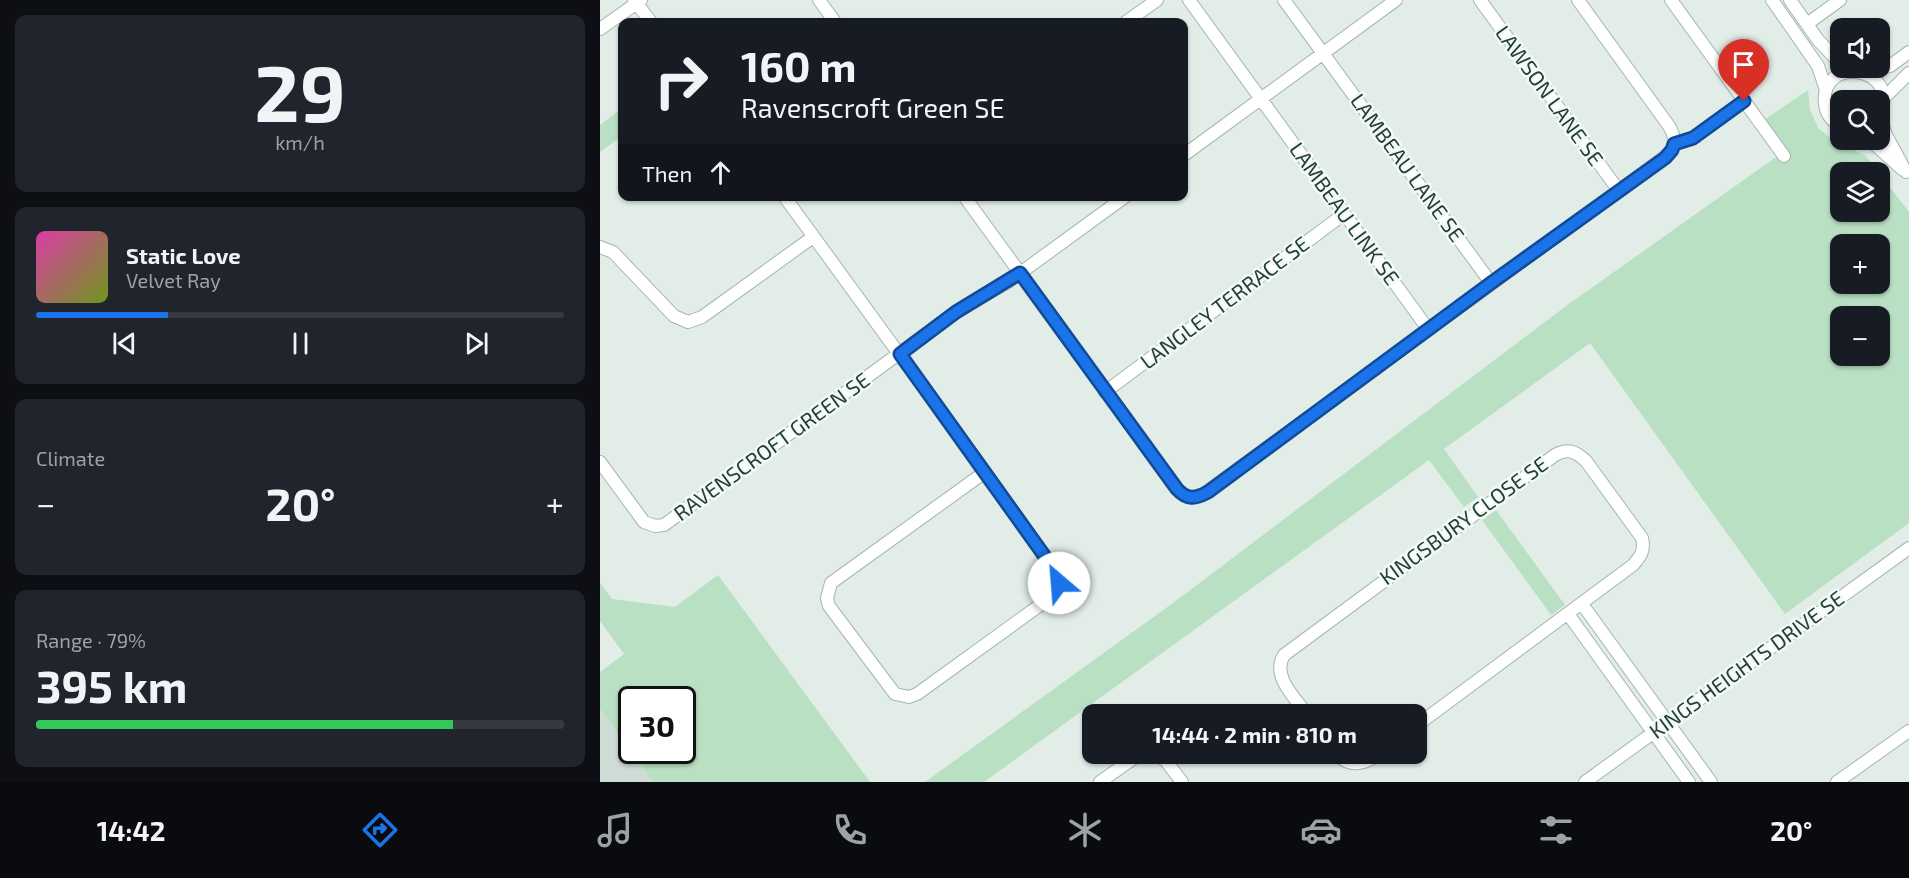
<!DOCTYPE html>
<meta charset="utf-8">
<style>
:root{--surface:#171b24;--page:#20242c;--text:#f1f3f6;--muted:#9ea1a6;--line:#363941;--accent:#1a73e8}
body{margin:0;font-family:"Exo 2",sans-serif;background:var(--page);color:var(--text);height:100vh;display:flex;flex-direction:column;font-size:22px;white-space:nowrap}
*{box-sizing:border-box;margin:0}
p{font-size:20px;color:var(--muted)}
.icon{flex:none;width:33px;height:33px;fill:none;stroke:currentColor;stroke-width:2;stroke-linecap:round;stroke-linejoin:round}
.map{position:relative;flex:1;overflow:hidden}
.details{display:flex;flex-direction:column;gap:15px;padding:15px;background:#0d0f14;width:600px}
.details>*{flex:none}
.top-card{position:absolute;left:18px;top:18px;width:570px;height:183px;border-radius:12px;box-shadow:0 2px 4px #0004;background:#171b24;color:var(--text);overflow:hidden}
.controls{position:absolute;left:1230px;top:18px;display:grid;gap:12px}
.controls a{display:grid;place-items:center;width:60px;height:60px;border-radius:12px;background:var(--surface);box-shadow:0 2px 4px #0004;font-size:30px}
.speed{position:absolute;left:18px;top:686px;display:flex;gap:12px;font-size:30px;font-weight:700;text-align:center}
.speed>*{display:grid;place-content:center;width:78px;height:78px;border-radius:50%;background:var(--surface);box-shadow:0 2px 4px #0004;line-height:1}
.speed .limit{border:3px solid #111;border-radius:9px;background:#fff;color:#111}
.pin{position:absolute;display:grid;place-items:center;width:51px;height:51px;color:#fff;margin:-62px -26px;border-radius:50% 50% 50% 0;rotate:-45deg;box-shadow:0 0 6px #0007}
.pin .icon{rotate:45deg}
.me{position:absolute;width:66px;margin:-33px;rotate:333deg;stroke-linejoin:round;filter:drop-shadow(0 0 4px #0008)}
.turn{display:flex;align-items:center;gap:21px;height:126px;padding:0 24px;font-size:27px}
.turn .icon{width:78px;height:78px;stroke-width:2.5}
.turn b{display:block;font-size:42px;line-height:51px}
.then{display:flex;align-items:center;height:57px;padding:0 24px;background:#0003;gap:12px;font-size:22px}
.big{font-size:45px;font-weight:700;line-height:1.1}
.details .tile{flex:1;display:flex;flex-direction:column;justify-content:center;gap:9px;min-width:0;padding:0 21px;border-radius:12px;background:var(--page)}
.details .dial{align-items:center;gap:0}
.dial b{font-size:78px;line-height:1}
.song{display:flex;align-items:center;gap:18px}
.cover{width:72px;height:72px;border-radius:9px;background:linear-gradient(135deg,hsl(320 70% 55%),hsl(80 70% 35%))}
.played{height:6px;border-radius:3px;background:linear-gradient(90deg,var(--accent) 25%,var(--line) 25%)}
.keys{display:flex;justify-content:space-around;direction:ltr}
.heat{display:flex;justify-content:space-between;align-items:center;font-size:33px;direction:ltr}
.charge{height:9px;border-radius:4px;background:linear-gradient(90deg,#34c759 79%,var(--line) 0)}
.trip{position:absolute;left:482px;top:704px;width:345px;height:60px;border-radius:12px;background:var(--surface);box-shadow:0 2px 4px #0004;font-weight:700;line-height:60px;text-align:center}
.menu{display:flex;height:96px;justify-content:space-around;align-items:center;background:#090b0e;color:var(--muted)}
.menu .icon{width:42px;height:42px}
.menu .selected{color:var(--accent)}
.menu b{font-size:27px;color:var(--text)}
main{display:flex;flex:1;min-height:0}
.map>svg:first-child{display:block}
.built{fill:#d0ddd7}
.green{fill:#b9e0c2;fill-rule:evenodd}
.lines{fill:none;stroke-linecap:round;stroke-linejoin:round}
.minor-casing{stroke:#a4b5af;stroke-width:14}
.minor{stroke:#fff;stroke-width:12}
.route-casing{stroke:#114b97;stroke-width:15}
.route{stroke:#1a73e8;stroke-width:10}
.labels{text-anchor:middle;stroke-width:5;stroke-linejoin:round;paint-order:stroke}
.street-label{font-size:21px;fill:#213f36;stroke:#f3f9f6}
</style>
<main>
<section class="details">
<div class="tile dial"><b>29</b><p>km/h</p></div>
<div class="tile">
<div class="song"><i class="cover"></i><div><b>Static Love</b><p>Velvet Ray</p></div></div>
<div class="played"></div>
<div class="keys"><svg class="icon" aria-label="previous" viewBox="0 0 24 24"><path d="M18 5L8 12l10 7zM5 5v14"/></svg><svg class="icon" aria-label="pause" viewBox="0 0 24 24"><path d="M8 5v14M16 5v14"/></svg><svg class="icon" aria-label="next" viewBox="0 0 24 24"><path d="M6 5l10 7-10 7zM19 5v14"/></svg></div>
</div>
<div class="tile"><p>Climate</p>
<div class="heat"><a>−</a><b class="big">20°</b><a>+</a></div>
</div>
<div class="tile"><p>Range · 79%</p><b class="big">395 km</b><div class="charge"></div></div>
</section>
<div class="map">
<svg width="1309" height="782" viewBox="0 0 1309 782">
<rect width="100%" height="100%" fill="#e2ede8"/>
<!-- built -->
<path class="built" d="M 0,709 L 53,782 L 0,782 Z"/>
<!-- green -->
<path class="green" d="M 1208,90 L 1210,110 L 1219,129 L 1231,138 L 1266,156 L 1309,212 L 1309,523 L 1185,614 L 990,343 L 844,449 L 878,497 L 864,507 L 829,460 L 384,782 L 325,782 L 573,603 L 966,306 L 1186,150 L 1164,120 ZM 1240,172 L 1280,172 L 1280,212 L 1240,212 ZM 1240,244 L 1280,244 L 1280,284 L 1240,284 ZM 1240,316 L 1280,316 L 1280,356 L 1240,356 Z
M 22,108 L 22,136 L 0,152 L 0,125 Z
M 896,510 L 965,605 L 951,615 L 882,520 Z
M 118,575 L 270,782 L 53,782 L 0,709 L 0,672 L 24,654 L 0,621 L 0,583 L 12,599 L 75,607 ZM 32,699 L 82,699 L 82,750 L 32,750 Z"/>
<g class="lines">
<!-- minor casing -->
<g class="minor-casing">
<path id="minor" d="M 34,0 L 51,22
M 219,0 L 235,22
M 589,0 L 828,329
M 684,0 L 891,283
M 880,0 L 1019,191
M 1071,0 L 1184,156
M 1172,0 L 1218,66 L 1226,90
M 1190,0 L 1218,40 L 1240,63
M 526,22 L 557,0
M 1207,24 L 1240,0
M 0,29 L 41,0
M 1261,72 L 1290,66 L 1309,52
M 1283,99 L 1309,73
M 1280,113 L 1285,133 L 1306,172
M 1240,126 C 1232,121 1226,114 1225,104 C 1219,55 1301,65 1280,114
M 1270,140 L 1302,169
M 1074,144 L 1093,138 L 1144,101
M 584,155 L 796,0
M 184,196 L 385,472 L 231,583 L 227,598 L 229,606 L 295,694 L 309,697 L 317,694 L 454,595 C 459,587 460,581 456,572 L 385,472
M 364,196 L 577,489 C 585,497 590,499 601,496 L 1069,154 C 1076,144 1075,136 1069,126 L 978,0
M 0,247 L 13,252 L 74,316 L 88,322 L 102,317 L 213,237
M 505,392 L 744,214
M 0,462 L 44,522 L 55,526 L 64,525 L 356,312 L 408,282 L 526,196
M 982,604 L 1111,782
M 968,614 L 1089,782
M 707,714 C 695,698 671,676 684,655 L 955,455 C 968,448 975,451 986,461 L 1042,538 C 1045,550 1041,556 1033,565 L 816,726
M 554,753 L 566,761 L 582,782
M 736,753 C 749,769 766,764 780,753
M 500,782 L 541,753
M 985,782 L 1309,548
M 1237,782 L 1309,731"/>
</g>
<!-- minor -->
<use href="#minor" class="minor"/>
</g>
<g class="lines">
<!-- route casing -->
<g class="route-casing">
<path id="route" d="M 459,583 L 456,572 L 300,354 L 356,312 L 420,273 L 577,489 C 587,500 595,499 608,492 L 891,283 L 1065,158 L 1072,150 L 1074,144 L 1093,138 L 1144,101"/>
</g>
<!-- route -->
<use href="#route" class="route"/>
</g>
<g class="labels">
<!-- street labels -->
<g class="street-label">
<text transform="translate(949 96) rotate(54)" y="7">LAWSON LANE SE</text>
<text transform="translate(807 168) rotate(54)" y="7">LAMBEAU LANE SE</text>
<text transform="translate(744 214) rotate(54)" y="7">LAMBEAU LINK SE</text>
<text transform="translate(625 303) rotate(-37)" y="7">LANGLEY TERRACE SE</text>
<text transform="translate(172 447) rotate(-36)" y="7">RAVENSCROFT GREEN SE</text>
<text transform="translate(864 521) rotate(-36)" y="7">KINGSBURY CLOSE SE</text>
<text transform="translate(1147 665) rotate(-36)" y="7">KINGS HEIGHTS DRIVE SE</text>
</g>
</g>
</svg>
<div class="controls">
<a><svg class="icon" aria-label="sound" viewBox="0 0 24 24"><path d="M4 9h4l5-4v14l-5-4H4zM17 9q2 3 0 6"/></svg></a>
<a><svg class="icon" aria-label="search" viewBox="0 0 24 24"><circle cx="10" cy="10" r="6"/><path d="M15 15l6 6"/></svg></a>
<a><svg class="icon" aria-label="layers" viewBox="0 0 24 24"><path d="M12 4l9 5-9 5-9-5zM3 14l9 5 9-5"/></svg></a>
<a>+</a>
<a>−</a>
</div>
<div class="speed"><div class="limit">30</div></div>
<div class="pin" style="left:1144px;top:101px;background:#d93025"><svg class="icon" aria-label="arrive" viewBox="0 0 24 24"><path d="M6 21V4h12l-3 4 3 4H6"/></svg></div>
<svg class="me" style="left:459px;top:583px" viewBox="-20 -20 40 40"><circle r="19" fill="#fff"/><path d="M0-13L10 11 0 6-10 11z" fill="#1a73e8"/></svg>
<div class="trip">14:44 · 2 min · 810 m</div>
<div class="top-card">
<div class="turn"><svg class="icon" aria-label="right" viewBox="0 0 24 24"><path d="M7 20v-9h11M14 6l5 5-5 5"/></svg><div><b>160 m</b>Ravenscroft Green SE</div></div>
<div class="then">Then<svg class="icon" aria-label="ahead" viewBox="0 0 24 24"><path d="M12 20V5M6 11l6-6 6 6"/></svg></div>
</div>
</div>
</main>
<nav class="menu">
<b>14:42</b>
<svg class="icon selected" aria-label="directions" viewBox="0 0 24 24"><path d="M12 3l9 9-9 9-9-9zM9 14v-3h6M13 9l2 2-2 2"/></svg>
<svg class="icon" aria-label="music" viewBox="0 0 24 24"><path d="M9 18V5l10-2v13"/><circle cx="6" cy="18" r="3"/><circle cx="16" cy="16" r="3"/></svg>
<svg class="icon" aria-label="phone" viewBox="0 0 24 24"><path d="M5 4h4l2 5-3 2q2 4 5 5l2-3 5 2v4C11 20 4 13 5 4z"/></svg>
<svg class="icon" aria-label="climate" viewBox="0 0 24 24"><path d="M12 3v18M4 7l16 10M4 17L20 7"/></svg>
<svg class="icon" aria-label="car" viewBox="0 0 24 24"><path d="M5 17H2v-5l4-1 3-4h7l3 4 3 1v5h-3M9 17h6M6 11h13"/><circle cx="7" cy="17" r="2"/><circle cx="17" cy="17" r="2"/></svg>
<svg class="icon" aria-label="filters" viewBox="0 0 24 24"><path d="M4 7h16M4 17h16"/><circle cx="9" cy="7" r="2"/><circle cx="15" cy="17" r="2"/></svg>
<b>20°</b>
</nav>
